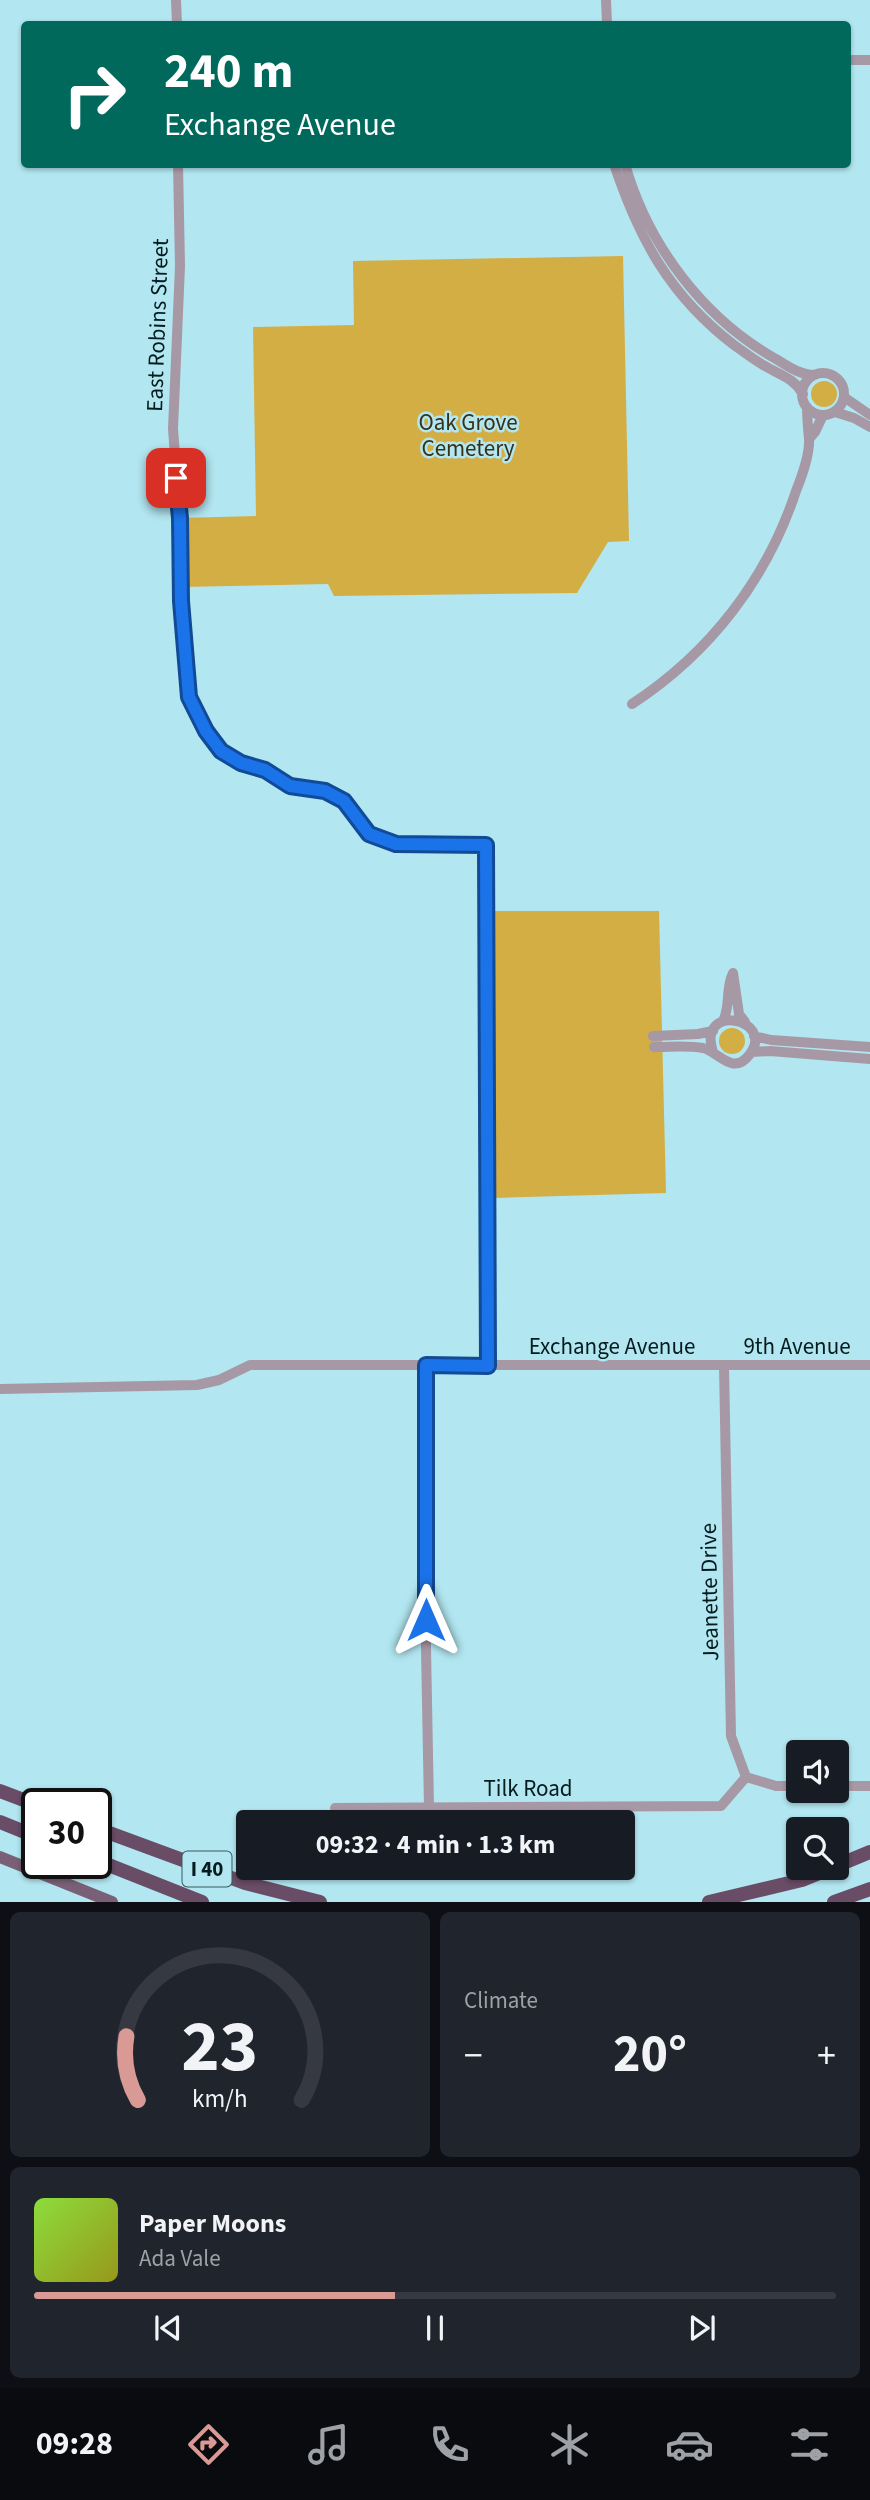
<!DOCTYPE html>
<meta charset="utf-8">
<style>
:root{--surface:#171b24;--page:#20242c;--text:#f1f3f6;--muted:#9ea1a6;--line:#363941;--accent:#d99a96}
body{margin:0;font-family:"Source Sans 3",sans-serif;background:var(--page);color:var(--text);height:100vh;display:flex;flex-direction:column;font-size:26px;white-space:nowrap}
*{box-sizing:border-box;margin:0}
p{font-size:23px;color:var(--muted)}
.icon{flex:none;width:38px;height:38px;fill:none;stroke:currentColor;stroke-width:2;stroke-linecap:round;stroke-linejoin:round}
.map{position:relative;height:1902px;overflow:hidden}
.details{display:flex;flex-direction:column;gap:10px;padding:10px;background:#0d0f14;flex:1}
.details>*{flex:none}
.hud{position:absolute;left:21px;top:21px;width:830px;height:147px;border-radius:7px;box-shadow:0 2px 5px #0004;background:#00695c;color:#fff;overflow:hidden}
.controls{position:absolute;left:786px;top:1740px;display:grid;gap:14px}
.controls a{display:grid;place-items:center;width:63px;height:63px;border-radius:7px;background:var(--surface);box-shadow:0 2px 5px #0004;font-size:35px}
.speed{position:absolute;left:21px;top:1788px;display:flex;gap:14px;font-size:35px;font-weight:700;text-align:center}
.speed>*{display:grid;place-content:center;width:91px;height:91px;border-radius:50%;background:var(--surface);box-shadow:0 2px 5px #0004;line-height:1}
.speed .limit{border:4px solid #111;border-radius:10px;background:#fff;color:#111}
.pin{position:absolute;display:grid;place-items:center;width:60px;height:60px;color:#fff;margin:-30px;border-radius:14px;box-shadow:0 4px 10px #0006}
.me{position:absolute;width:77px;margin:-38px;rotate:0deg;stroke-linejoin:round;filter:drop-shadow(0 0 5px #0008)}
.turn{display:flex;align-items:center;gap:24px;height:147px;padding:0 28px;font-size:32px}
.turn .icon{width:91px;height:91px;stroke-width:2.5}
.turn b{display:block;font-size:49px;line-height:60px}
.big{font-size:52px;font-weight:700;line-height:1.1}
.details .widget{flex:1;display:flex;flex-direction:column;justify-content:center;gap:10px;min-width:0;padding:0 24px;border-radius:10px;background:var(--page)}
.details .dial{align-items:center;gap:0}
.dial svg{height:182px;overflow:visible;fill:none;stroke:var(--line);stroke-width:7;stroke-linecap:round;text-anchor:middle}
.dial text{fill:var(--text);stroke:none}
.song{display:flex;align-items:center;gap:21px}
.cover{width:84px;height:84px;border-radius:10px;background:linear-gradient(135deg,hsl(90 70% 55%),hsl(60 70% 35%))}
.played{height:7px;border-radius:4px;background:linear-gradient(90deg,var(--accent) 45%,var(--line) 45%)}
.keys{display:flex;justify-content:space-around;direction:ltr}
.heat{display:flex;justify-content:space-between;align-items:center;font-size:38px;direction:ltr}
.details .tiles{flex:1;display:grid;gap:10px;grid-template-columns:1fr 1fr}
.widget:last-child{grid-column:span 2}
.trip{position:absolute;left:236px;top:1810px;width:399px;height:70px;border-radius:7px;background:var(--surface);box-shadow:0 2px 5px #0004;font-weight:700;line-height:70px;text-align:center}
.tab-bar{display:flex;height:112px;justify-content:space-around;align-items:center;background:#090b0e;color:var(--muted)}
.tab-bar .icon{width:49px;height:49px}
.tab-bar .active{color:var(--accent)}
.tab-bar b{font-size:32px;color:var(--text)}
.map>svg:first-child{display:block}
.green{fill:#d2ae45}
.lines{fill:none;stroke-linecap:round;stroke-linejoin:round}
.minor{stroke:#a798a5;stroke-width:10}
.major{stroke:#7a6077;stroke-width:12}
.highway{stroke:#694c66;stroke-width:14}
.route-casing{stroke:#114b97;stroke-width:18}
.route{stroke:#1a73e8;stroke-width:12}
.labels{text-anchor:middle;stroke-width:5;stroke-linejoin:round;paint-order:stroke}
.shield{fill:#b2e6f0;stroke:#3a585d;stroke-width:2}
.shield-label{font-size:21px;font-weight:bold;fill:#061b1e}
.street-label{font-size:23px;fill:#061b1e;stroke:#b2e6f0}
.park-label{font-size:23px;fill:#383019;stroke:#b2e6f0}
</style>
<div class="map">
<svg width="870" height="1902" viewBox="0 0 870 1902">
<rect width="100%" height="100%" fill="#b2e6f0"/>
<!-- green -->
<path class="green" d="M 623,256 L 629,541 L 608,542 L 577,593 L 334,596 L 328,584 L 181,587 L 180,518 L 256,516 L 253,327 L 354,325 L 353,261 Z
M811 394a13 13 0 1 1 26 0a13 13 0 1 1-26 0Z
M 492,911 L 659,911 L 666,1193 L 495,1198 Z
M719 1041a13 13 0 1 1 26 0a13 13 0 1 1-26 0Z"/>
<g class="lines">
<!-- minor -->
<path class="minor" d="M 176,0 L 177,24
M 606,0 L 607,24
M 847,60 L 870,60
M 178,164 L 180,266 L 173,429 L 180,518 L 181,601 L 189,697 L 206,731 L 221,751 L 241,763 L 265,770 L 290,785 L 325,791 L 344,801 L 369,834 L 396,844 L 486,845 L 488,1366
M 614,164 C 639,239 670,296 734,345 C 744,352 754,360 765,366 C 780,375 794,378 803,394
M 625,164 C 648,245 703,318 776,359 C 789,367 800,375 815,375
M802 394a21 21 0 1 1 42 0a21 21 0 1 1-42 0Z
M 844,397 L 870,415
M 835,412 L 854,418 L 870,427
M 809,439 L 815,432 L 823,415
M 632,704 C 710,653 767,579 796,491 C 802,476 810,455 809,439 C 808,428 807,418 807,407
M 733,973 L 739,1014 L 745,1022
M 723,1021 C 731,1006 725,988 733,973
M 653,1036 L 698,1034 L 713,1031
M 754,1036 L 771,1040 L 870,1047
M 654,1047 C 670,1047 687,1045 703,1048 C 719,1052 733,1077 750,1054 C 776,1018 696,1002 713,1052
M 751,1052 L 770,1051 L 870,1059
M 426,1365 L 426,1648 L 429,1808
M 0,1389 L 197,1385 L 219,1380 L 250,1365 L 870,1365
M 746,1777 L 776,1786 L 798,1786
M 836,1786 L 870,1786
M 335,1808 L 721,1806 L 746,1777 L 731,1736 L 724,1366"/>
<!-- major -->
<path class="major" d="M 0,1857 L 112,1902"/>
<!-- highway -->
<path class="highway" d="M 0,1791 L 37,1805
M 0,1822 L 37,1837
M 96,1828 L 245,1883 L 320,1902
M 96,1860 L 202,1902
M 836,1866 L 870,1852
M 709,1902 L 802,1880 L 834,1867
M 834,1902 L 870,1889"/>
</g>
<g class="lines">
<!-- route casing -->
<g class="route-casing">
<path id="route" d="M 176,478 L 180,518 L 181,601 L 189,697 L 206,731 L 221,751 L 241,763 L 265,770 L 290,786 L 325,791 L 344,801 L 369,834 L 396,844 L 486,845 L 488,1366 L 426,1365 L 426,1620"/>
</g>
<!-- route -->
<use href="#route" class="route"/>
</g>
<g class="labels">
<!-- shield labels -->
<rect class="shield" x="182.5" y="1851.5" width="49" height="35" rx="5"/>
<g class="shield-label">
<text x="207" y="1876">I 40</text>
</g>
<!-- street labels -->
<g class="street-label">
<text transform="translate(157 325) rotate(-88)" y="8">East Robins Street</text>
<text x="612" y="1354">Exchange Avenue</text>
<text x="797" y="1354">9th Avenue</text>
<text transform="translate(709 1592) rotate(-91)" y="8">Jeanette Drive</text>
<text x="528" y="1796">Tilk Road</text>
</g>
<!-- park labels -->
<g class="park-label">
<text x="468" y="430">Oak Grove<tspan x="468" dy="26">Cemetery</tspan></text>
</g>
</g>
</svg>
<div class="controls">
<a><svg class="icon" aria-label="sound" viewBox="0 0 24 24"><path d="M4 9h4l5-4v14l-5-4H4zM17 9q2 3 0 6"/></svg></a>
<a><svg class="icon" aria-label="search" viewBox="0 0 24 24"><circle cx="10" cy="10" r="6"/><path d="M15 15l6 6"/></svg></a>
</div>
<div class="speed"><div class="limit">30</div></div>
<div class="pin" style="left:176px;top:478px;background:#d93025"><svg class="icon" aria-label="arrive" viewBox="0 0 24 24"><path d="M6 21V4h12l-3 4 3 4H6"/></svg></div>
<svg class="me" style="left:426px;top:1620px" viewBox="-20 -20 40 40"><path d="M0-17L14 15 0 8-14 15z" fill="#1a73e8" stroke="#fff" stroke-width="4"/></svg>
<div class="trip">09:32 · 4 min · 1.3 km</div>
<div class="hud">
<div class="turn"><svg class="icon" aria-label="right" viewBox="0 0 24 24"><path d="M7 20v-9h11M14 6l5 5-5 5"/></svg><div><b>240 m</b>Exchange Avenue</div></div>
</div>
</div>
<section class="details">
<div class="tiles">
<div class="widget dial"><svg viewBox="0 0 100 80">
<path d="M14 69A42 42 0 1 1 86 69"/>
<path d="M14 69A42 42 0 0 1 9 41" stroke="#d99a96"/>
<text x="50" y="56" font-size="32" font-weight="700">23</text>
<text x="50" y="72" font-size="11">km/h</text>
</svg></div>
<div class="widget"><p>Climate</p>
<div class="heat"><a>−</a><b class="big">20°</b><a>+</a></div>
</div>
<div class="widget">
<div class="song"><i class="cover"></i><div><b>Paper Moons</b><p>Ada Vale</p></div></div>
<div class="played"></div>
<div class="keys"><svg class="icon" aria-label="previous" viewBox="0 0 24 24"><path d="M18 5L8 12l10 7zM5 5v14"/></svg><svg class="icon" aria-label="pause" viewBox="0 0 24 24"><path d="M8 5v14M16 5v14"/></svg><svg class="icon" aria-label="next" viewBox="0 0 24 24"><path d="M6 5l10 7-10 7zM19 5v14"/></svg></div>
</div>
</div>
</section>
<nav class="tab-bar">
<b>09:28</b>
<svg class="icon active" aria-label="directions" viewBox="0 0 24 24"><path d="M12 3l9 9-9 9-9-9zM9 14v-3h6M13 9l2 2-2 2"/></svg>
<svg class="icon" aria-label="music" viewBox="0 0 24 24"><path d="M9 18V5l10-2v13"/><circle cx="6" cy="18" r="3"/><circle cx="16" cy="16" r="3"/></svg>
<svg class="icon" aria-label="phone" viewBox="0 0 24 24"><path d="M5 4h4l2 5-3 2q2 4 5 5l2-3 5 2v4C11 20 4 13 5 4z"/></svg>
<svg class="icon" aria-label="climate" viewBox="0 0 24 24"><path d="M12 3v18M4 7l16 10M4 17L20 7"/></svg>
<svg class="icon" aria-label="car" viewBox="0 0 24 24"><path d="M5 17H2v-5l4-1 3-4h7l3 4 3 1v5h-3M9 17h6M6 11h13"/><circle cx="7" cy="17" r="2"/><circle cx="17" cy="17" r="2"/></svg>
<svg class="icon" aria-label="filters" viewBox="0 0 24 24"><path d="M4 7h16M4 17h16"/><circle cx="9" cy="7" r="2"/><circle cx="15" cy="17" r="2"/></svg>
</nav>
